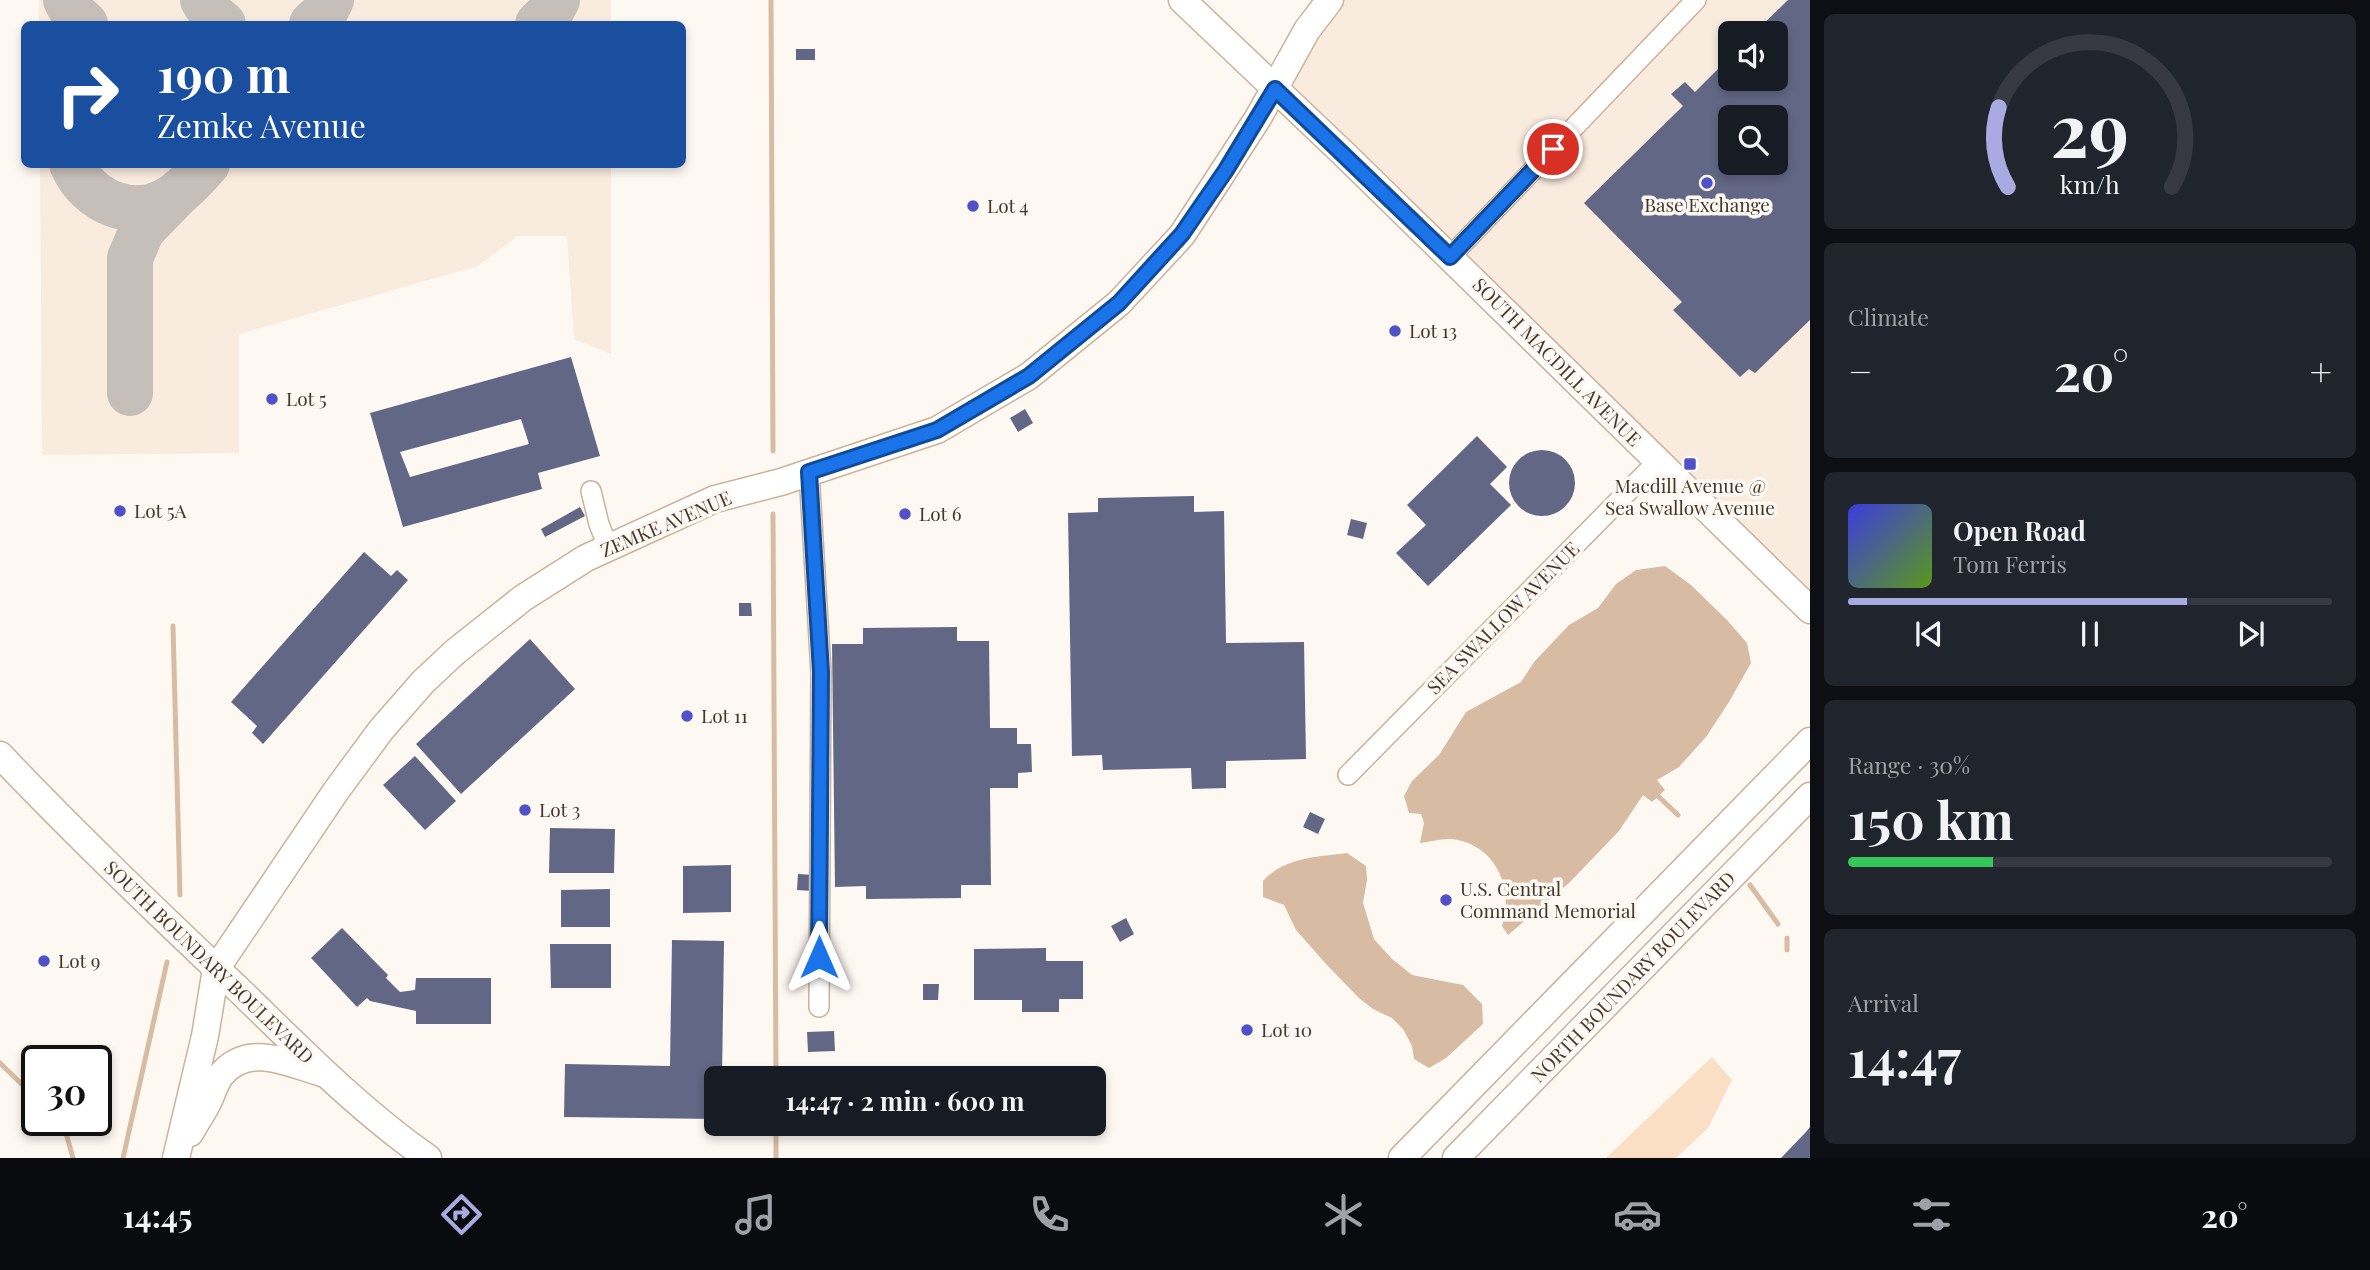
<!DOCTYPE html>
<meta charset="utf-8">
<style>
:root{--surface:#171b24;--page:#20242c;--text:#f1f3f6;--muted:#9ea1a6;--line:#363941;--accent:#a9aae1}
body{margin:0;font-family:"Playfair Display",serif;background:var(--page);color:var(--text);height:100vh;display:flex;flex-direction:column;font-size:26px;white-space:nowrap}
*{box-sizing:border-box;margin:0}
p{font-size:23px;color:var(--muted)}
.icon{flex:none;width:38px;height:38px;fill:none;stroke:currentColor;stroke-width:2;stroke-linecap:round;stroke-linejoin:round}
.map{position:relative;flex:1;overflow:hidden}
.panel{display:flex;flex-direction:column;gap:14px;padding:14px;background:#0d0f14;width:560px}
.panel>*{flex:none}
.banner{position:absolute;left:21px;top:21px;width:665px;height:147px;border-radius:10px;box-shadow:0 4px 10px #0003;background:#1a4fa0;color:#fff;overflow:hidden}
.fabs{position:absolute;left:1718px;top:21px;display:grid;gap:14px}
.fabs a{display:grid;place-items:center;width:70px;height:70px;border-radius:10px;background:var(--surface);box-shadow:0 4px 10px #0003;font-size:35px}
.speed{position:absolute;left:21px;top:1045px;display:flex;gap:14px;font-size:35px;font-weight:700;text-align:center}
.speed>*{display:grid;place-content:center;width:91px;height:91px;border-radius:50%;background:var(--surface);box-shadow:0 4px 10px #0003;line-height:1}
.speed .limit{border:4px solid #111;border-radius:10px;background:#fff;color:#111}
.pin{position:absolute;display:grid;place-items:center;width:60px;height:60px;color:#fff;margin:-30px;border:4px solid #fff;border-radius:50%;box-shadow:0 2px 7px #0007}
.me{position:absolute;width:77px;margin:-38px;rotate:0deg;stroke-linejoin:round;filter:drop-shadow(0 0 5px #0008)}
.turn{display:flex;align-items:center;gap:24px;height:147px;padding:0 21px;font-size:32px}
.turn .icon{width:91px;height:91px;stroke-width:2.5}
.turn b{display:block;font-size:49px;line-height:60px}
.big{font-size:52px;font-weight:700;line-height:1.1}
.panel .tile{flex:1;display:flex;flex-direction:column;justify-content:center;gap:10px;min-width:0;padding:0 24px;border-radius:10px;background:var(--page)}
.panel .dial{align-items:center;gap:0}
.dial svg{height:182px;overflow:visible;fill:none;stroke:var(--line);stroke-width:7;stroke-linecap:round;text-anchor:middle}
.dial text{fill:var(--text);stroke:none}
.song{display:flex;align-items:center;gap:21px}
.cover{width:84px;height:84px;border-radius:10px;background:linear-gradient(135deg,hsl(240 70% 55%),hsl(90 70% 35%))}
.played{height:7px;border-radius:4px;background:linear-gradient(90deg,var(--accent) 70%,var(--line) 70%)}
.keys{display:flex;justify-content:space-around;direction:ltr}
.heat{display:flex;justify-content:space-between;align-items:center;font-size:38px;direction:ltr}
.charge{height:10px;border-radius:5px;background:linear-gradient(90deg,#34c759 30%,var(--line) 0)}
.trip{position:absolute;left:704px;top:1066px;width:402px;height:70px;border-radius:10px;background:var(--surface);box-shadow:0 4px 10px #0003;font-weight:700;line-height:70px;text-align:center}
.dock{display:flex;height:112px;justify-content:space-around;align-items:center;background:#090b0e;color:var(--muted)}
.dock .icon{width:49px;height:49px}
.dock .selected{color:var(--accent)}
.dock b{font-size:32px;color:var(--text)}
main{display:flex;flex:1;min-height:0}
.map>svg:first-child{display:block}
.built{fill:#faebdf;fill-rule:evenodd}
.green{fill:#fbdfc5}
.water{fill:#d7bba2}
.lines{fill:none;stroke-linecap:round;stroke-linejoin:round}
.stream{stroke:#d7bba2;stroke-width:5}
.taxiway{stroke:#c6beb8;stroke-width:46}
.building{fill:#626785;fill-rule:evenodd}
.street-casing{stroke:#cdb198;stroke-width:22}
.secondary-casing{stroke:#cdb198;stroke-width:29}
.street{stroke:#fff;stroke-width:19}
.secondary{stroke:#fff;stroke-width:26}
.route-casing{stroke:#114b97;stroke-width:18}
.route{stroke:#1a73e8;stroke-width:12}
.poi-dot{fill:#5051c8;stroke:#fef8f3;stroke-width:2.5}
.labels{text-anchor:middle;stroke-width:7;stroke-linejoin:round;paint-order:stroke}
.poi-label{font-size:19px;fill:#43382d;stroke:#fef8f3;text-anchor:start}
.street-label{font-size:19px;fill:#43382d;stroke:#fef8f3}
</style>
<main>
<div class="map">
<svg width="1810" height="1158" viewBox="0 0 1810 1158">
<rect width="100%" height="100%" fill="#fef8f3"/>
<!-- built -->
<path class="built" d="M 39,0 L 611,0 L 611,24 L 39,24 Z
M 1330,0 L 1810,0 L 1810,610 L 1275,89 ZM 1731,33 L 1776,33 L 1776,79 L 1731,79 ZM 1731,117 L 1776,117 L 1776,163 L 1731,163 Z
M 40,165 L 611,165 L 611,354 L 574,339 L 567,236 L 518,236 L 478,266 L 239,334 L 239,453 L 42,455 Z"/>
<!-- green -->
<path class="green" d="M 1712,1057 L 1732,1080 L 1708,1128 L 1676,1158 L 1606,1158 Z"/>
<!-- water -->
<path class="water" d="M 1665,566 L 1691,585 L 1727,620 L 1747,643 L 1751,663 L 1729,702 L 1706,737 L 1679,767 L 1657,780 L 1665,790 L 1652,802 L 1643,795 L 1619,831 L 1569,883 L 1508,935 L 1502,926 C 1514,890 1497,848 1458,840 C 1444,837 1433,842 1420,843 L 1424,823 L 1421,814 L 1409,813 L 1404,796 L 1412,781 L 1439,755 L 1466,712 L 1521,682 L 1534,662 L 1569,625 L 1598,608 L 1616,584 L 1636,570 Z
M 1347,853 L 1366,866 L 1367,880 L 1363,903 L 1374,939 L 1391,958 L 1412,975 L 1463,985 L 1482,1004 L 1483,1024 L 1446,1058 L 1429,1068 L 1414,1059 L 1412,1046 L 1403,1029 L 1392,1018 L 1373,1009 L 1359,998 L 1326,964 L 1296,930 L 1284,905 L 1263,897 L 1263,881 C 1285,857 1317,857 1347,853 Z"/>
<g class="lines">
<!-- stream -->
<path class="stream" d="M 771,0 L 773,451
M 773,514 L 776,1078
M 173,626 L 180,895
M 1658,796 L 1678,815
M 1750,885 L 1778,924
M 1787,938 L 1787,950
M 0,1063 L 37,1099
M 58,1120 L 64,1126 L 73,1158
M 776,1124 L 776,1158
M 123,1158 L 167,962"/>
<!-- taxiway -->
<path class="taxiway" d="M 66,0 L 73,13 L 85,24
M 203,0 L 212,15 L 223,24
M 312,24 L 325,12 L 331,0
M 538,24 L 551,11 L 557,0
M 72,164 C 89,203 134,221 171,198 C 185,189 196,176 207,164
M 130,393 L 130,258 L 142,230 L 180,191"/>
</g>
<!-- building -->
<path class="building" d="M 1788,0 L 1810,0 L 1810,320 L 1755,373 L 1749,369 L 1740,377 L 1673,310 L 1682,302 L 1584,203 L 1683,106 L 1671,94 L 1685,82 L 1695,92 L 1731,56 L 1731,79 L 1776,79 L 1776,33 L 1754,33 ZM 1731,117 L 1776,117 L 1776,163 L 1731,163 Z
M 796,49 L 815,49 L 815,60 L 796,60 Z
M 571,357 L 600,456 L 538,473 L 542,489 L 403,527 L 370,413 ZM 521,419 L 529,444 L 410,477 L 400,452 Z
M 1025,409 L 1033,423 L 1018,432 L 1010,418 Z
M 1477,436 L 1507,467 L 1490,484 L 1511,505 L 1428,586 L 1396,553 L 1426,525 L 1407,505 Z
M1509 483a33 33 0 1 1 66 0a33 33 0 1 1-66 0Z
M 1194,496 L 1194,512 L 1224,511 L 1226,643 L 1304,642 L 1306,759 L 1226,761 L 1226,788 L 1192,789 L 1191,768 L 1103,770 L 1102,755 L 1072,756 L 1068,513 L 1098,512 L 1098,498 Z
M 580,507 L 585,516 L 545,537 L 541,529 Z
M 1351,519 L 1367,523 L 1363,539 L 1347,535 Z
M 364,552 L 391,576 L 397,570 L 408,580 L 263,744 L 252,733 L 257,726 L 231,702 Z
M 739,603 L 751,603 L 752,616 L 739,616 Z
M 957,627 L 957,641 L 989,641 L 990,728 L 1017,728 L 1017,744 L 1031,744 L 1032,772 L 1018,773 L 1018,788 L 990,788 L 991,885 L 961,885 L 961,898 L 866,899 L 866,886 L 835,887 L 832,644 L 863,644 L 863,628 Z
M 530,639 L 575,689 L 461,794 L 416,744 Z
M 415,756 L 456,801 L 425,830 L 383,785 Z
M 1310,812 L 1325,819 L 1318,834 L 1303,827 Z
M 550,828 L 615,829 L 614,873 L 549,873 Z
M 731,865 L 731,912 L 683,913 L 683,866 Z
M 798,874 L 814,875 L 813,891 L 797,890 Z
M 610,889 L 610,927 L 561,927 L 561,890 Z
M 1126,918 L 1134,934 L 1120,942 L 1111,926 Z
M 342,928 L 388,975 L 386,978 L 400,992 L 415,990 L 416,978 L 491,978 L 491,1024 L 416,1024 L 416,1011 L 370,1001 L 367,998 L 357,1007 L 311,958 Z
M 672,940 L 724,941 L 722,1078 L 716,1078 L 716,1119 L 564,1117 L 565,1064 L 670,1066 Z
M 550,944 L 611,944 L 611,988 L 551,988 Z
M 1046,948 L 1046,961 L 1083,961 L 1083,999 L 1059,999 L 1059,1012 L 1022,1012 L 1022,1000 L 974,1000 L 974,949 Z
M 923,984 L 939,984 L 938,1000 L 923,1000 Z
M 834,1031 L 835,1051 L 808,1052 L 807,1032 Z
M 1810,1127 L 1810,1158 L 1781,1158 L 1805,1133 Z"/>
<g class="lines">
<!-- street casing -->
<g class="street-casing">
<path id="street" d="M 1450,257 L 1696,0
M 809,472 L 821,672 L 819,1007
M 591,491 L 599,524 L 608,547
M 1348,775 L 1658,461"/>
</g>
<!-- secondary casing -->
<g class="secondary-casing">
<path id="secondary" d="M 1182,0 L 1344,154 L 1810,610
M 0,755 C 77,836 157,912 238,989 C 299,1048 358,1109 428,1158
M 190,1133 C 196,1122 204,1111 209,1100 C 213,1092 215,1083 221,1075 C 248,1042 288,1063 322,1073
M 176,1158 L 205,1036 L 216,969 L 336,791 L 381,730 L 423,682 L 455,652 L 523,598 L 586,558 L 715,499 L 781,482 L 937,430 L 1029,376 L 1119,303 L 1182,235 L 1258,118 L 1307,30 L 1330,0
M 1402,1158 L 1810,741
M 1456,1158 L 1810,796"/>
</g>
<!-- street -->
<use href="#street" class="street"/>
<!-- secondary -->
<use href="#secondary" class="secondary"/>
</g>
<g class="lines">
<!-- route casing -->
<g class="route-casing">
<path id="route" d="M 819,957 L 821,672 L 809,472 L 937,430 L 1029,376 L 1119,303 L 1182,234 L 1226,170 L 1275,89 L 1450,257 L 1553,149"/>
</g>
<!-- route -->
<use href="#route" class="route"/>
</g>
<!-- markers -->
<g class="poi-dot">
<circle cx="1707" cy="183" r="7"/>
<circle cx="973" cy="206" r="7"/>
<circle cx="1395" cy="331" r="7"/>
<circle cx="272" cy="399" r="7"/>
<rect x="1683" y="457" width="14" height="14" rx="3.5"/>
<circle cx="120" cy="511" r="7"/>
<circle cx="905" cy="514" r="7"/>
<circle cx="687" cy="716" r="7"/>
<circle cx="525" cy="810" r="7"/>
<circle cx="1446" cy="900" r="7"/>
<circle cx="44" cy="961" r="7"/>
<circle cx="1247" cy="1030" r="7"/>
</g>
<g class="labels">
<!-- poi labels -->
<g class="poi-label">
<text x="1707" y="212" text-anchor="middle">Base Exchange</text>
<text x="987" y="213">Lot 4</text>
<text x="1409" y="338">Lot 13</text>
<text x="286" y="406">Lot 5</text>
<text x="1690" y="493" text-anchor="middle">Macdill Avenue @<tspan x="1690" dy="22">Sea Swallow Avenue</tspan></text>
<text x="134" y="518">Lot 5A</text>
<text x="919" y="521">Lot 6</text>
<text x="701" y="723">Lot 11</text>
<text x="539" y="817">Lot 3</text>
<text x="1460" y="896">U.S. Central<tspan x="1460" dy="22">Command Memorial</tspan></text>
<text x="58" y="968">Lot 9</text>
<text x="1261" y="1037">Lot 10</text>
</g>
<!-- street labels -->
<g class="street-label">
<text transform="translate(1557 362) rotate(45)" y="7">SOUTH MACDILL AVENUE</text>
<text transform="translate(666 524) rotate(-23)" y="7">ZEMKE AVENUE</text>
<text transform="translate(1503 618) rotate(-45)" y="7">SEA SWALLOW AVENUE</text>
<text transform="translate(209 962) rotate(44)" y="7">SOUTH BOUNDARY BOULEVARD</text>
<text transform="translate(1633 977) rotate(-46)" y="7">NORTH BOUNDARY BOULEVARD</text>
</g>
</g>
</svg>
<div class="fabs">
<a><svg class="icon" aria-label="sound" viewBox="0 0 24 24"><path d="M4 9h4l5-4v14l-5-4H4zM17 9q2 3 0 6"/></svg></a>
<a><svg class="icon" aria-label="search" viewBox="0 0 24 24"><circle cx="10" cy="10" r="6"/><path d="M15 15l6 6"/></svg></a>
</div>
<div class="speed"><div class="limit">30</div></div>
<div class="pin" style="left:1553px;top:149px;background:#d93025"><svg class="icon" aria-label="arrive" viewBox="0 0 24 24"><path d="M6 21V4h12l-3 4 3 4H6"/></svg></div>
<svg class="me" style="left:819px;top:957px" viewBox="-20 -20 40 40"><path d="M0-17L14 15 0 8-14 15z" fill="#1a73e8" stroke="#fff" stroke-width="4"/></svg>
<div class="trip">14:47 · 2 min · 600 m</div>
<div class="banner">
<div class="turn"><svg class="icon" aria-label="right" viewBox="0 0 24 24"><path d="M7 20v-9h11M14 6l5 5-5 5"/></svg><div><b>190 m</b>Zemke Avenue</div></div>
</div>
</div>
<section class="panel">
<div class="tile dial"><svg viewBox="0 0 100 80">
<path d="M14 69A42 42 0 1 1 86 69"/>
<path d="M14 69A42 42 0 0 1 10 34" stroke="#a9aae1"/>
<text x="50" y="56" font-size="32" font-weight="700">29</text>
<text x="50" y="72" font-size="11">km/h</text>
</svg></div>
<div class="tile"><p>Climate</p>
<div class="heat"><a>−</a><b class="big">20°</b><a>+</a></div>
</div>
<div class="tile">
<div class="song"><i class="cover"></i><div><b>Open Road</b><p>Tom Ferris</p></div></div>
<div class="played"></div>
<div class="keys"><svg class="icon" aria-label="previous" viewBox="0 0 24 24"><path d="M18 5L8 12l10 7zM5 5v14"/></svg><svg class="icon" aria-label="pause" viewBox="0 0 24 24"><path d="M8 5v14M16 5v14"/></svg><svg class="icon" aria-label="next" viewBox="0 0 24 24"><path d="M6 5l10 7-10 7zM19 5v14"/></svg></div>
</div>
<div class="tile"><p>Range · 30%</p><b class="big">150 km</b><div class="charge"></div></div>
<div class="tile"><p>Arrival</p><b class="big">14:47</b></div>
</section>
</main>
<nav class="dock">
<b>14:45</b>
<svg class="icon selected" aria-label="directions" viewBox="0 0 24 24"><path d="M12 3l9 9-9 9-9-9zM9 14v-3h6M13 9l2 2-2 2"/></svg>
<svg class="icon" aria-label="music" viewBox="0 0 24 24"><path d="M9 18V5l10-2v13"/><circle cx="6" cy="18" r="3"/><circle cx="16" cy="16" r="3"/></svg>
<svg class="icon" aria-label="phone" viewBox="0 0 24 24"><path d="M5 4h4l2 5-3 2q2 4 5 5l2-3 5 2v4C11 20 4 13 5 4z"/></svg>
<svg class="icon" aria-label="climate" viewBox="0 0 24 24"><path d="M12 3v18M4 7l16 10M4 17L20 7"/></svg>
<svg class="icon" aria-label="car" viewBox="0 0 24 24"><path d="M5 17H2v-5l4-1 3-4h7l3 4 3 1v5h-3M9 17h6M6 11h13"/><circle cx="7" cy="17" r="2"/><circle cx="17" cy="17" r="2"/></svg>
<svg class="icon" aria-label="filters" viewBox="0 0 24 24"><path d="M4 7h16M4 17h16"/><circle cx="9" cy="7" r="2"/><circle cx="15" cy="17" r="2"/></svg>
<b>20°</b>
</nav>
